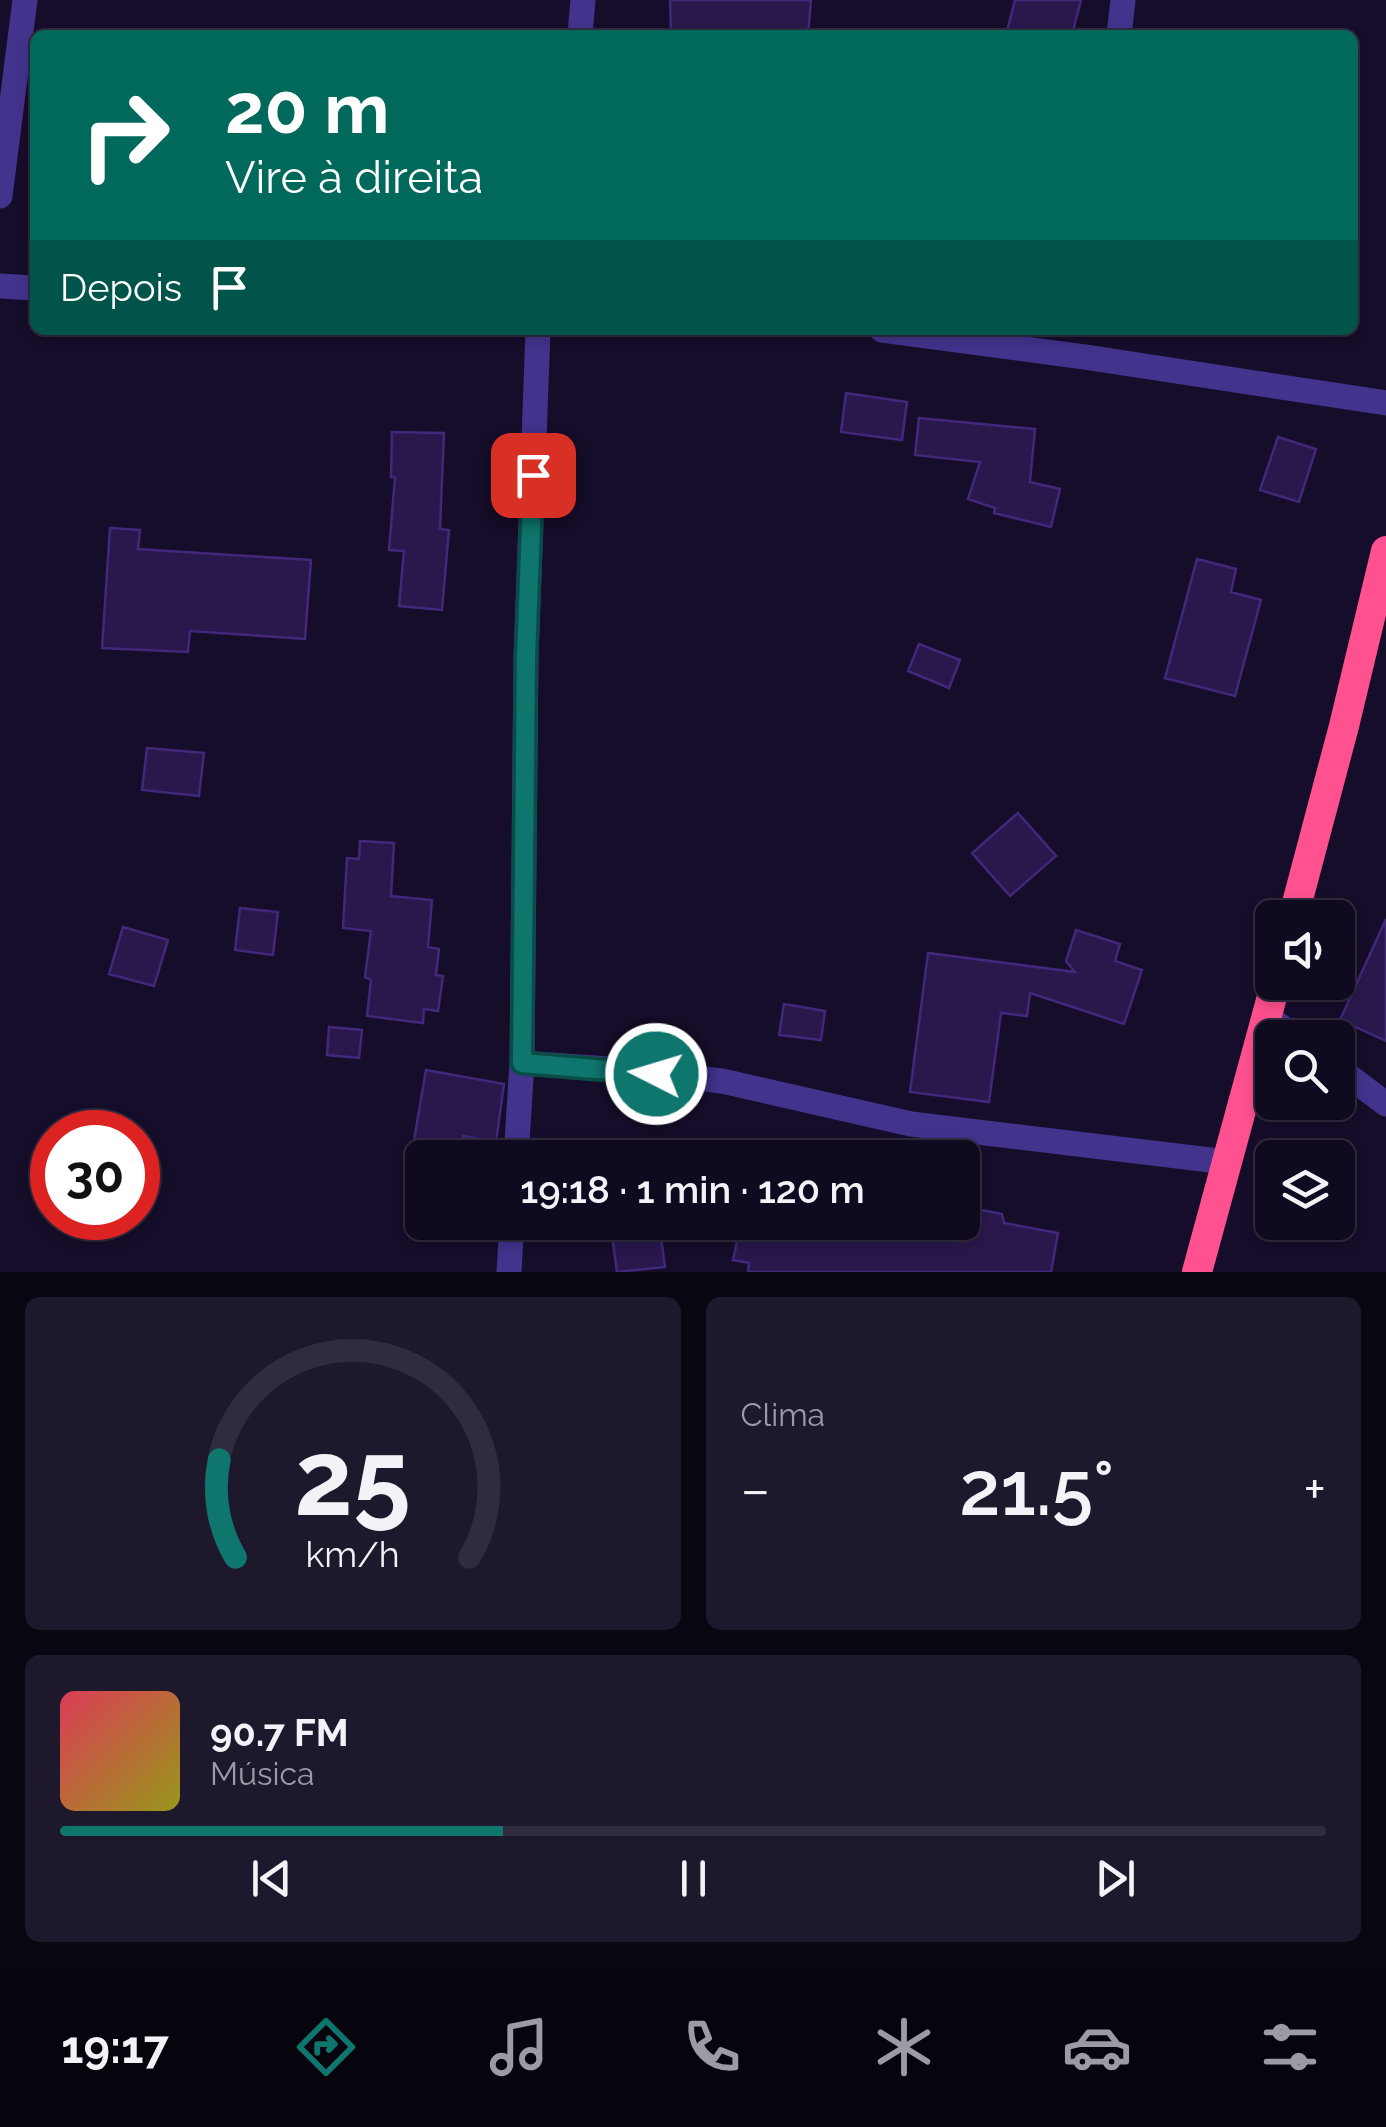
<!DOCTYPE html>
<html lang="pt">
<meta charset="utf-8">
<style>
:root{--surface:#100a20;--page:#1e182d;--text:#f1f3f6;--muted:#9c9aa5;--line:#302b3e;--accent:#0f766e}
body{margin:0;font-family:Raleway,sans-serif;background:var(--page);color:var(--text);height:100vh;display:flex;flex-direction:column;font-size:38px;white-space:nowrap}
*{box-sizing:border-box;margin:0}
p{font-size:32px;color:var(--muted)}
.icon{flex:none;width:55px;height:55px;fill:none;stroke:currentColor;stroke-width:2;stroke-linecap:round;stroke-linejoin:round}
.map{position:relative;height:1272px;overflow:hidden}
.sheet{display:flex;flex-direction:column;gap:25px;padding:25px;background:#090612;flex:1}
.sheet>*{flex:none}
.hud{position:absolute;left:30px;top:30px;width:1328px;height:305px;border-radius:15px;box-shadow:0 5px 15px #0003,0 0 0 2px var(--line);background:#00695c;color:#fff;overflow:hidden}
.controls{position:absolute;left:1255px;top:900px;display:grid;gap:20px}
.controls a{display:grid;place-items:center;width:100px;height:100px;border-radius:15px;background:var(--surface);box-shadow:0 5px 15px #0003,0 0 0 2px var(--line);font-size:50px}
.speed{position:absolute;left:30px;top:1110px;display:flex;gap:20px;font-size:50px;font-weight:700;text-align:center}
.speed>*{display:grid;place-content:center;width:130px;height:130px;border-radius:50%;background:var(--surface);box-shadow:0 5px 15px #0003,0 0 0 2px var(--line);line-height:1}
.speed .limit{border:15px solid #d22;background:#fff;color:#111}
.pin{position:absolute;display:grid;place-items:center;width:85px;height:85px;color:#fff;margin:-42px;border-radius:20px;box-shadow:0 5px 15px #0006}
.me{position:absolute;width:110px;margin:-55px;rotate:275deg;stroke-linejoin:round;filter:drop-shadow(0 0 8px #0008)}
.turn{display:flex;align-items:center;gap:35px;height:210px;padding:0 30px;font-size:45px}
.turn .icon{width:130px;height:130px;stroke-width:2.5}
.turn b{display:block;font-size:70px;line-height:85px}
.then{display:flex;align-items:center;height:95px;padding:0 30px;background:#0003;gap:20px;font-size:38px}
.big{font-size:75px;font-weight:600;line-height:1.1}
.sheet .card{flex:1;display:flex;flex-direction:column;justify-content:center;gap:15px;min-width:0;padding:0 35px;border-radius:15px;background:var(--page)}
.sheet .dial{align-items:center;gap:0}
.dial svg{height:260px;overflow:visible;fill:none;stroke:var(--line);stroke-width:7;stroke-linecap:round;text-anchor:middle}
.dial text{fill:var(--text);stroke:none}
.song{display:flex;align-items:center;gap:30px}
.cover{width:120px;height:120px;border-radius:15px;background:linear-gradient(135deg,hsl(350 70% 55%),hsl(60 70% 35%))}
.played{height:10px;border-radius:5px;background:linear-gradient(90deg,var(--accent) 35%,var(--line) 35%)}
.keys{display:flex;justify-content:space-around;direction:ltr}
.heat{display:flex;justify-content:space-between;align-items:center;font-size:55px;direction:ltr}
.sheet .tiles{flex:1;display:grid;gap:25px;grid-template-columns:1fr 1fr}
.card:last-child{grid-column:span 2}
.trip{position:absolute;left:405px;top:1140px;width:575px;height:100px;border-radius:15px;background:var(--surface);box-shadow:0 5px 15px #0003,0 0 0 2px var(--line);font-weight:600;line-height:100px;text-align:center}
.tabs{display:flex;height:160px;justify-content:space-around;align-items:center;background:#06040d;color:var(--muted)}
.tabs .icon{width:70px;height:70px}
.tabs .on{color:var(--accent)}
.tabs b{font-size:45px;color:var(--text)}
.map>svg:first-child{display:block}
.building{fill:#29184c;stroke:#42277b;stroke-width:2.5}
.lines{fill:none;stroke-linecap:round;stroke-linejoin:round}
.minor{stroke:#42348d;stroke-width:25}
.highway{stroke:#ff5190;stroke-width:30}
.route-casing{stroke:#0a4d48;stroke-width:25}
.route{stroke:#0f766e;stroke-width:18}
</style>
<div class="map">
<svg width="1386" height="1272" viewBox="0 0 1386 1272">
<rect width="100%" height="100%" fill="#160d2a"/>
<!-- building -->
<path class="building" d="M 670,0 L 811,0 L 808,35 L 671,35 Z
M 1015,0 L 1081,0 L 1072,35 L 1006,35 Z
M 846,393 L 907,402 L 902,440 L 841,432 Z
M 919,418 L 1035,429 L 1030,482 L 1060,489 L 1051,527 L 994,513 L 995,508 L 968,499 L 980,462 L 915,455 Z
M 392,432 L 444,433 L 440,529 L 449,530 L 442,610 L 399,606 L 404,551 L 389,550 L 395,477 L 391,477 Z
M 1278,437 L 1316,449 L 1299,502 L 1260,490 Z
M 110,528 L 140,530 L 138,549 L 311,560 L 305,639 L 190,631 L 188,652 L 102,648 Z
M 1197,559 L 1236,569 L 1231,592 L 1261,600 L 1235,696 L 1165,678 Z
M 919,644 L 960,660 L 949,688 L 908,671 Z
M 147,748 L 204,753 L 199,796 L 142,790 Z
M 1018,813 L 1056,856 L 1010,896 L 972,853 Z
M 360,841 L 394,843 L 391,896 L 432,900 L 428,947 L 439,949 L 436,975 L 443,976 L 438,1011 L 424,1009 L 423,1023 L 367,1016 L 371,980 L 365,977 L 371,931 L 343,928 L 347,858 L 359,859 Z
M 240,908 L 278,912 L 273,955 L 235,950 Z
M 1386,919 L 1386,1041 L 1340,1020 Z
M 123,927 L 168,940 L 154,986 L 109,974 Z
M 1076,930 L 1120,944 L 1115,961 L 1142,970 L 1124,1024 L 1030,993 L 1027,1016 L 1001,1013 L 989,1102 L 910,1092 L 928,953 L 1075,972 L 1066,961 Z
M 784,1004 L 825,1011 L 821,1040 L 779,1035 Z
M 329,1027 L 362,1030 L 359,1058 L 327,1055 Z
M 426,1070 L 504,1084 L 496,1142 L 463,1136 L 459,1158 L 411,1158 Z
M 962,1206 L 1002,1214 L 1004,1223 L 1058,1233 L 1051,1272 L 748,1272 L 749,1263 L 733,1260 L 741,1222 L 962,1222 Z
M 610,1222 L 659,1222 L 665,1267 L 617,1272 Z"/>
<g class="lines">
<!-- minor -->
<path class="minor" d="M 580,35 L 583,0
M 1119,35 L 1123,0
M 0,196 L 25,0
M 0,286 L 35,288
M 882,330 L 1085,357 L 1386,403
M 1267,1016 L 1296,1038
M 522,1063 L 623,1070 L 722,1081 L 911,1124 L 1227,1162
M 1338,1068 L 1386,1104
M 516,1158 L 522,1063 L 526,657 L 538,330
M 509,1272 L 512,1222"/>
<!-- highway -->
<path class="highway" d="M 1293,918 L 1344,726 L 1386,551
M 1197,1272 L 1276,982"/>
</g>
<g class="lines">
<!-- route casing -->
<g class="route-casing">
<path id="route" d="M 533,475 L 526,657 L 522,1063 L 656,1074"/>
</g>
<!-- route -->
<use href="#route" class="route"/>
</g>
</svg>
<div class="controls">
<a><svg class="icon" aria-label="sound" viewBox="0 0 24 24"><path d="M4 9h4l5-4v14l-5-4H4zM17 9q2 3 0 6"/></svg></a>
<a><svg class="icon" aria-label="search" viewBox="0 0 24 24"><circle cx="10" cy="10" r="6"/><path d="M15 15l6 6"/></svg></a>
<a><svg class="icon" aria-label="layers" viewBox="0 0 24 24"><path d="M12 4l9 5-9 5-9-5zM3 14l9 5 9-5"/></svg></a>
</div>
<div class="speed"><div class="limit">30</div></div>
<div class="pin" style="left:533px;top:475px;background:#d93025"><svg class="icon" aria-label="arrive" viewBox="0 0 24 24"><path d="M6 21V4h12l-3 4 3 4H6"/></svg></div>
<svg class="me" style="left:656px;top:1074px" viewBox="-20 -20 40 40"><circle r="17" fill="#0f766e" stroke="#fff" stroke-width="3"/><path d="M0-11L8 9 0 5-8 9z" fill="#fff"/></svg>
<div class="trip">19:18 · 1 min · 120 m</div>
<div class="hud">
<div class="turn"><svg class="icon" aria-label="right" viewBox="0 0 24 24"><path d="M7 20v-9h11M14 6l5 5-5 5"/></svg><div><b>20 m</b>Vire à direita</div></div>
<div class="then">Depois<svg class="icon" aria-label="arrive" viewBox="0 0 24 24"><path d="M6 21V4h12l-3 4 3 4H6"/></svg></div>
</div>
</div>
<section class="sheet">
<div class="tiles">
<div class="card dial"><svg viewBox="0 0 100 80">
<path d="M14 69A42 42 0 1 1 86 69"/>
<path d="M14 69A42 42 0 0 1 9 39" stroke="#0f766e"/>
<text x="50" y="56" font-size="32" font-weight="700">25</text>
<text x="50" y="72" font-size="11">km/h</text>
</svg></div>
<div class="card"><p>Clima</p>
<div class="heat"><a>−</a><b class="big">21.5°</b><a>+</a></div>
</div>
<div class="card">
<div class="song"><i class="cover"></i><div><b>90.7 FM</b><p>Música</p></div></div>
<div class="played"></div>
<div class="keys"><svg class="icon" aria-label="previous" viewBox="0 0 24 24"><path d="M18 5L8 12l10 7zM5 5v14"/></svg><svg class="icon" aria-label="pause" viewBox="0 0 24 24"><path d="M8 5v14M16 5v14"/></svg><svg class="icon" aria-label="next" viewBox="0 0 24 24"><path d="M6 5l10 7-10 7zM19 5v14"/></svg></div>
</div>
</div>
</section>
<nav class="tabs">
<b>19:17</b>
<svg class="icon on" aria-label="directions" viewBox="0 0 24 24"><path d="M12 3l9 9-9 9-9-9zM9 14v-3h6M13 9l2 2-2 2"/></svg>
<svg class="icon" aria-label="music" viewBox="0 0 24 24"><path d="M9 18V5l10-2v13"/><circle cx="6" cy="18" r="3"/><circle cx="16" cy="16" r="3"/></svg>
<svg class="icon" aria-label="phone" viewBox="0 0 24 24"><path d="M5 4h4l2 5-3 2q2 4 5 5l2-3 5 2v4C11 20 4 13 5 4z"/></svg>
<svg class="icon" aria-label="climate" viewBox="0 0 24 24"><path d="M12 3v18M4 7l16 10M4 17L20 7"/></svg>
<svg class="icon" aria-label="car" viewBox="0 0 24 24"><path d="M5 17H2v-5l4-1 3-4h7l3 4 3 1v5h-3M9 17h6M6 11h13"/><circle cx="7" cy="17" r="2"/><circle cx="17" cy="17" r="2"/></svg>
<svg class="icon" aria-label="filters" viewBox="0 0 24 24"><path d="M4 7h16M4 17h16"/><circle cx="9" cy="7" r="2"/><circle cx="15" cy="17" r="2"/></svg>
</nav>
